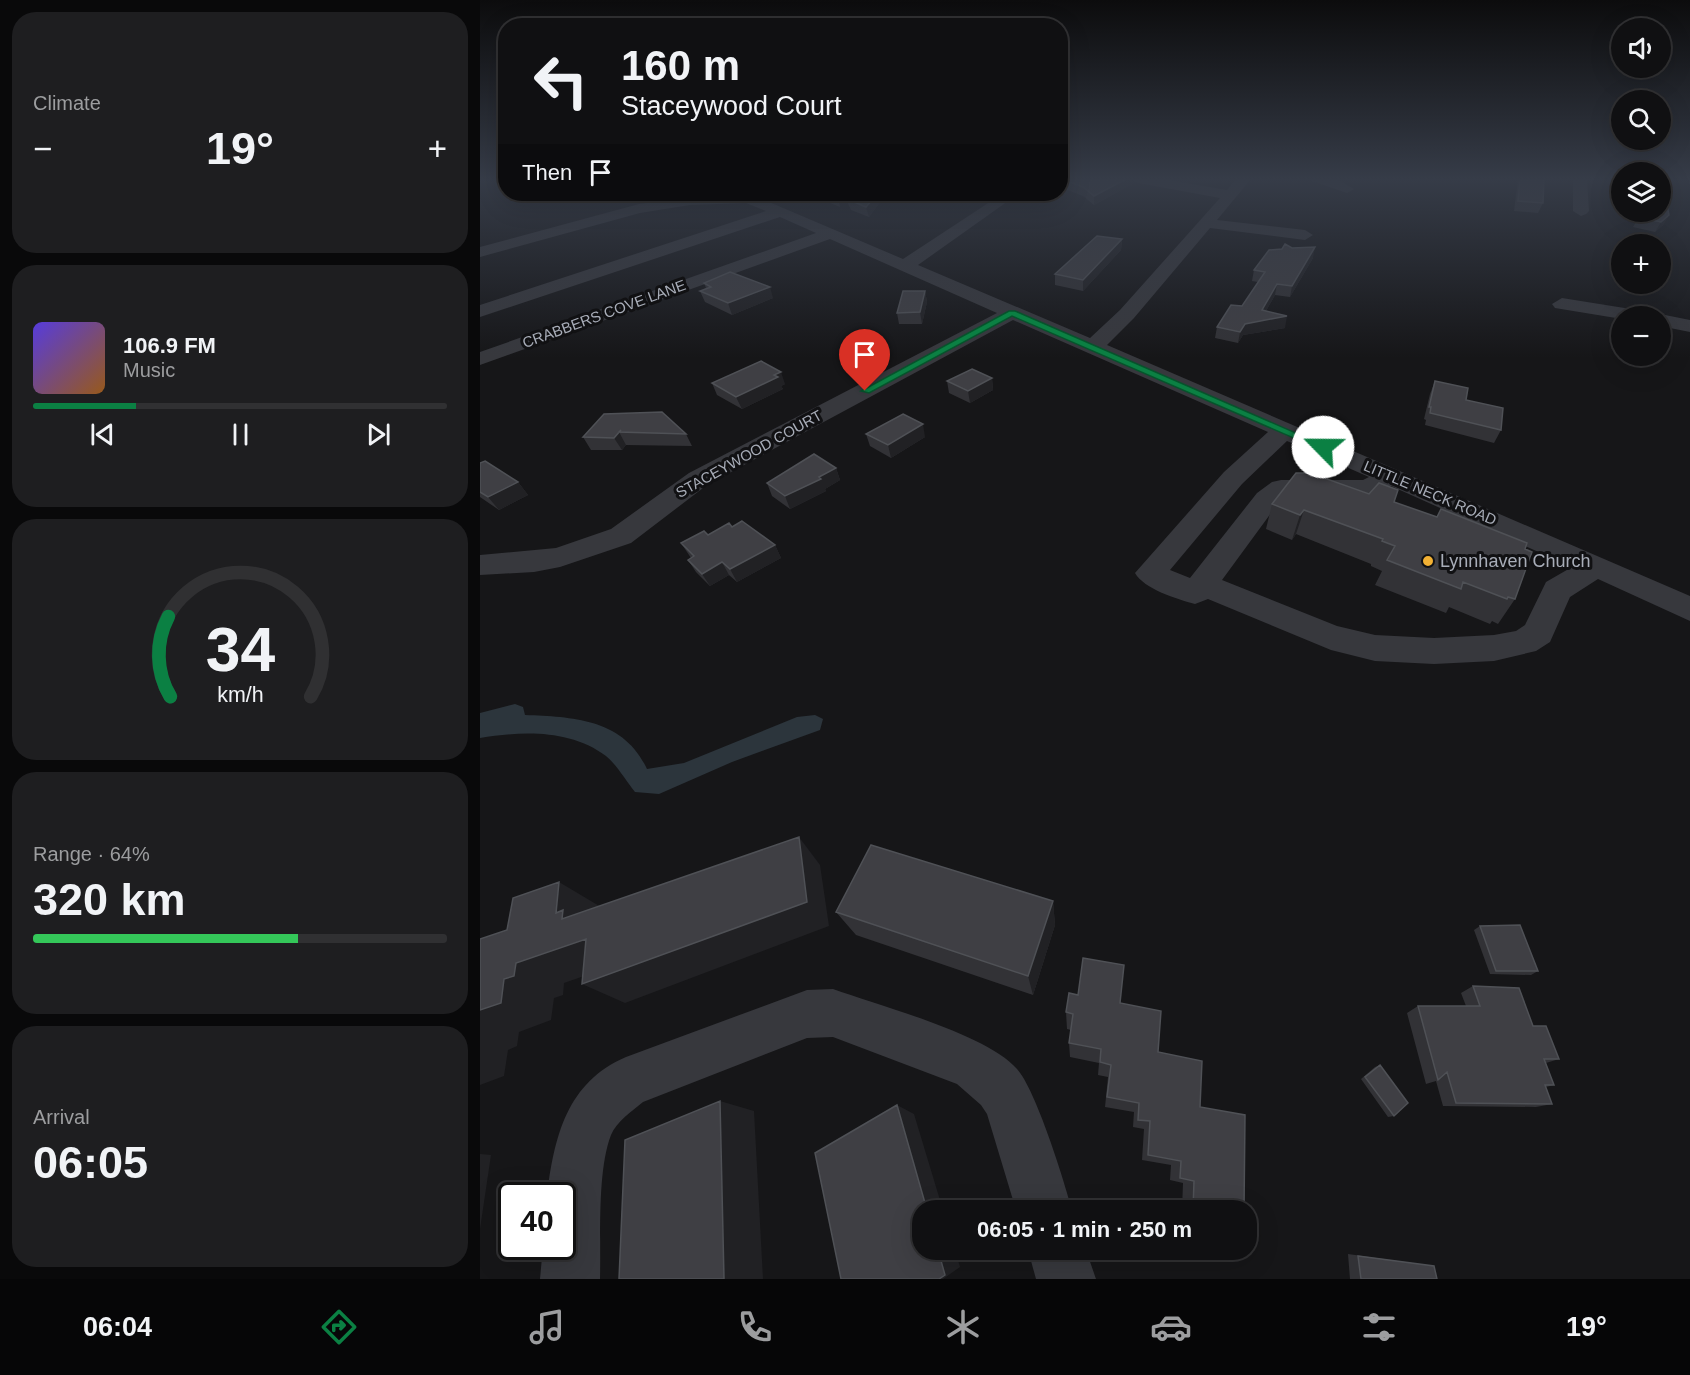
<!DOCTYPE html>
<meta charset="utf-8">
<style>
:root{--surface:#101012;--page:#1e1e20;--text:#f1f3f6;--muted:#9c9d9f;--line:#303032;--accent:#0b8043}
body{margin:0;font-family:Arial,sans-serif;background:var(--page);color:var(--text);height:100vh;display:flex;flex-direction:column;font-size:22px;white-space:nowrap}
*{box-sizing:border-box;margin:0}
p{font-size:20px;color:var(--muted)}
.icon{flex:none;width:33px;height:33px;fill:none;stroke:currentColor;stroke-width:2;stroke-linecap:round;stroke-linejoin:round}
.map{position:relative;flex:1;overflow:hidden}
.details{display:flex;flex-direction:column;gap:12px;padding:12px;background:#09090a;width:480px}
.details>*{flex:none}
.hud{position:absolute;left:18px;top:18px;width:570px;height:183px;border-radius:24px;box-shadow:0 6px 24px #0002,0 0 0 2px var(--line);background:#101012;color:var(--text);overflow:hidden}
.buttons{position:absolute;left:1131px;top:18px;display:grid;gap:12px}
.buttons a{display:grid;place-items:center;width:60px;height:60px;border-radius:50%;background:var(--surface);box-shadow:0 6px 24px #0002,0 0 0 2px var(--line);font-size:30px}
.speed{position:absolute;left:18px;top:1182px;display:flex;gap:12px;font-size:30px;font-weight:700;text-align:center}
.speed>*{display:grid;place-content:center;width:78px;height:78px;border-radius:50%;background:var(--surface);box-shadow:0 6px 24px #0002,0 0 0 2px var(--line);line-height:1}
.speed .limit{border:3px solid #111;border-radius:9px;background:#fff;color:#111}
.pin{position:absolute;display:grid;place-items:center;width:51px;height:51px;color:#fff;margin:-62px -26px;border-radius:50% 50% 50% 0;rotate:-45deg;box-shadow:0 0 6px #0007}
.pin .icon{rotate:45deg}
.me{position:absolute;width:66px;margin:-33px;rotate:293deg;stroke-linejoin:round;filter:drop-shadow(0 0 4px #0008)}
.turn{display:flex;align-items:center;gap:21px;height:126px;padding:0 24px;font-size:27px}
.turn .icon{width:78px;height:78px;stroke-width:2.5}
.turn b{display:block;font-size:42px;line-height:51px}
.then{display:flex;align-items:center;height:57px;padding:0 24px;background:#0003;gap:12px;font-size:22px}
.big{font-size:45px;font-weight:600;line-height:1.1}
.details .card{flex:1;display:flex;flex-direction:column;justify-content:center;gap:9px;min-width:0;padding:0 21px;border-radius:24px;background:var(--page)}
.details .dial{align-items:center;gap:0}
.dial svg{height:156px;overflow:visible;fill:none;stroke:var(--line);stroke-width:7;stroke-linecap:round;text-anchor:middle}
.dial text{fill:var(--text);stroke:none}
.song{display:flex;align-items:center;gap:18px}
.cover{width:72px;height:72px;border-radius:9px;background:linear-gradient(135deg,hsl(250 70% 55%),hsl(30 70% 35%))}
.played{height:6px;border-radius:3px;background:linear-gradient(90deg,var(--accent) 25%,var(--line) 25%)}
.keys{display:flex;justify-content:space-around;direction:ltr}
.heat{display:flex;justify-content:space-between;align-items:center;font-size:33px;direction:ltr}
.charge{height:9px;border-radius:4px;background:linear-gradient(90deg,#34c759 64%,var(--line) 0)}
.trip{position:absolute;left:432px;top:1200px;width:345px;height:60px;border-radius:24px;background:var(--surface);box-shadow:0 6px 24px #0002,0 0 0 2px var(--line);font-weight:600;line-height:60px;text-align:center}
.dock{display:flex;height:96px;justify-content:space-around;align-items:center;background:#060607;color:var(--muted)}
.dock .icon{width:42px;height:42px}
.dock .selected{color:var(--accent)}
.dock b{font-size:27px;color:var(--text)}
main{display:flex;flex:1;min-height:0}
.map>svg:first-child{display:block}
.water{fill:#2c353c}
.lines{fill:none;stroke-linecap:round;stroke-linejoin:round}
.minor{fill:#37383d;fill-rule:evenodd}
.wall{fill:#323236}
.shaded-wall{fill:#212124}
.building{fill:#3f3f44;stroke:#4f5156;stroke-width:1.5}
.route{fill:#0b8043;stroke:#07532c;stroke-width:1.5}
.poi-dot{fill:#f2b134;stroke:#111113;stroke-width:2}
.labels{text-anchor:middle;stroke-width:6;stroke-linejoin:round;paint-order:stroke}
.far-street-label{font-size:15px;fill:#a8adb8;stroke:#111113}
.poi-label{font-size:18px;fill:#a8adb8;stroke:#111113;text-anchor:start}
</style>
<main>
<section class="details">
<div class="card"><p>Climate</p>
<div class="heat"><a>−</a><b class="big">19°</b><a>+</a></div>
</div>
<div class="card">
<div class="song"><i class="cover"></i><div><b>106.9 FM</b><p>Music</p></div></div>
<div class="played"></div>
<div class="keys"><svg class="icon" aria-label="previous" viewBox="0 0 24 24"><path d="M18 5L8 12l10 7zM5 5v14"/></svg><svg class="icon" aria-label="pause" viewBox="0 0 24 24"><path d="M8 5v14M16 5v14"/></svg><svg class="icon" aria-label="next" viewBox="0 0 24 24"><path d="M6 5l10 7-10 7zM19 5v14"/></svg></div>
</div>
<div class="card dial"><svg viewBox="0 0 100 80">
<path d="M14 69A42 42 0 1 1 86 69"/>
<path d="M14 69A42 42 0 0 1 13 28" stroke="#0b8043"/>
<text x="50" y="56" font-size="32" font-weight="700">34</text>
<text x="50" y="72" font-size="11">km/h</text>
</svg></div>
<div class="card"><p>Range · 64%</p><b class="big">320 km</b><div class="charge"></div></div>
<div class="card"><p>Arrival</p><b class="big">06:05</b></div>
</section>
<div class="map">
<svg width="1210" height="1279" viewBox="0 0 1210 1279">
<rect width="100%" height="100%" fill="#161618"/>
<!-- water -->
<path class="water" d="M 35,704 L 43,707 L 45,715 C 94,717 144,719 167,769 L 204,763 L 317,717 L 335,715 L 343,719 L 340,730 L 252,762 L 179,794 L 155,792 C 146,781 137,765 126,756 C 90,729 42,731 0,738 L 0,713 Z"/>
<g class="lines">
<!-- minor -->
<path class="minor" d="M 651,179 L 683,179 L 747,190 L 756,179 L 771,179 L 737,220 L 825,230 L 833,235 L 825,240 L 730,228 L 654,318 L 627,345 L 1210,596 L 1210,621 L 1118,579 L 1090,597 L 1070,642 L 1056,651 L 1014,661 L 954,664 L 895,661 L 851,650 L 728,599 L 715,604 C 697,599 664,589 655,573 L 744,472 L 788,432 L 533,320 L 227,485 L 151,543 L 80,567 L 54,572 L 0,575 L 0,555 L 76,548 L 131,529 L 209,473 L 517,313 L 350,239 L 0,365 L 0,352 L 336,233 L 300,217 L 0,317 L 0,305 L 286,211 L 266,203 L 210,205 L 160,213 L 0,257 L 0,247 L 159,204 L 210,197 L 270,194 L 423,259 L 522,194 L 538,194 L 438,265 L 610,338 L 640,310 L 740,198 L 658,183 ZM 807,441 L 889,477 L 883,480 L 801,480 L 792,482 L 777,493 L 710,578 L 690,570 L 762,484 ZM 911,486 L 1092,567 L 1066,582 L 1045,625 L 1036,631 L 1014,635 L 954,638 L 895,635 L 857,626 L 742,580 L 797,505 L 807,496 L 888,496 Z
M 826,179 L 857,179 L 874,189 L 867,193 Z
M 1093,179 L 1107,179 L 1109,211 L 1106,214 L 1101,216 L 1093,211 Z
M 1082,298 L 1157,310 L 1167,316 L 1142,316 L 1142,319 L 1075,308 L 1072,304 Z
M 1180,314 L 1210,320 L 1210,332 L 1180,326 L 1180,316 L 1173,316 Z
M 353,989 C 400,1006 507,1034 537,1069 C 556,1090 584,1180 592,1210 L 536,1210 L 507,1114 L 501,1105 L 477,1084 L 353,1037 L 327,1038 L 163,1102 C 152,1111 136,1122 131,1135 C 117,1171 121,1239 120,1279 L 60,1279 L 63,1246 L 82,1246 L 82,1196 L 67,1196 C 74,1137 87,1082 146,1057 L 327,990 Z
M 548,1250 L 606,1250 L 616,1279 L 556,1279 Z"/>
</g>
<!-- wall -->
<path class="wall" d="M 581,179 L 654,183 L 614,205 L 603,196 L 582,188 Z
M 1038,179 L 1064,179 L 1063,203 L 1058,213 L 1034,211 Z
M 329,194 L 355,194 L 358,197 L 360,207 Z
M 364,194 L 406,194 L 389,217 L 371,210 Z
M 1189,215 L 1183,225 L 1175,232 L 1153,227 L 1159,217 Z
M 642,239 L 641,250 L 603,291 L 575,285 L 575,274 Z
M 812,248 L 833,258 L 810,297 L 795,295 L 786,311 L 805,328 L 763,335 L 758,343 L 735,338 L 737,327 L 762,306 L 778,282 L 772,281 L 774,270 Z
M 224,283 L 293,298 L 252,315 L 225,302 L 220,291 L 226,288 Z
M 445,291 L 447,302 L 442,324 L 419,324 L 417,313 Z
M 512,378 L 513,390 L 490,403 L 469,393 L 467,381 Z
M 955,381 L 986,400 L 1021,430 L 1014,443 L 945,425 L 946,420 L 944,419 L 950,394 Z
M 232,383 L 305,384 L 301,386 L 303,389 L 262,409 L 237,395 Z
M 124,414 L 206,434 L 212,446 L 146,445 L 142,450 L 111,450 L 103,437 Z
M 386,434 L 445,437 L 411,458 L 390,446 Z
M 0,463 L 38,482 L 48,495 L 19,510 L 0,497 Z
M 356,468 L 360,480 L 345,489 L 346,491 L 310,509 L 292,496 L 287,483 Z
M 889,494 L 914,502 L 1045,549 L 1035,599 L 1018,624 L 1012,621 L 1010,624 L 969,607 L 966,613 L 895,585 L 902,571 L 891,566 L 891,564 L 816,534 L 812,540 L 786,529 L 792,504 Z
M 252,527 L 295,545 L 301,558 L 257,582 L 249,575 L 230,586 L 216,572 L 208,560 L 211,558 L 201,543 Z
M 573,901 L 575,925 L 553,995 L 376,935 L 356,912 Z
M 1000,926 L 1058,971 L 1051,975 L 1010,974 L 994,930 Z
M 993,986 L 1053,1026 L 1079,1059 L 1066,1063 L 1074,1085 L 1066,1087 L 1072,1104 L 1056,1107 L 963,1106 L 956,1081 L 946,1084 L 927,1013 L 938,1006 L 986,1006 L 981,993 Z
M 640,1003 L 720,1107 L 764,1210 L 702,1210 L 703,1183 L 690,1180 L 691,1165 L 662,1160 L 664,1129 L 653,1127 L 654,1112 L 625,1107 L 628,1077 L 618,1075 L 619,1063 L 590,1057 L 589,1043 L 591,1030 L 587,1029 L 586,1012 Z
M 900,1065 L 914,1116 L 908,1117 L 881,1079 L 895,1067 Z
M 868,1254 L 954,1266 L 957,1279 L 870,1279 Z"/>
<!-- shaded-wall -->
<path class="shaded-wall" d="M 646,179 L 654,179 L 654,183 L 614,205 L 614,196 Z
M 397,194 L 406,194 L 389,217 L 386,207 Z
M 1189,215 L 1183,225 L 1175,232 L 1181,222 Z
M 642,239 L 641,250 L 603,291 L 603,280 Z
M 835,247 L 833,258 L 810,297 L 812,286 Z
M 797,284 L 795,295 L 780,321 L 807,316 L 805,328 L 763,335 L 758,343 L 760,332 L 765,324 L 782,310 Z
M 290,287 L 293,298 L 252,315 L 248,303 Z
M 445,291 L 447,302 L 442,324 L 440,312 Z
M 301,372 L 305,384 L 301,386 L 303,389 L 262,409 L 256,397 Z
M 512,378 L 513,390 L 490,403 L 488,391 Z
M 443,424 L 445,437 L 411,458 L 408,445 Z
M 139,432 L 146,445 L 142,450 L 134,438 Z
M 356,468 L 360,480 L 345,489 L 346,491 L 310,509 L 305,496 Z
M 38,482 L 48,495 L 19,510 L 8,497 Z
M 824,510 L 816,534 L 812,540 L 820,515 Z
M 295,545 L 301,558 L 257,582 L 250,569 Z
M 242,562 L 249,575 L 230,586 L 222,574 Z
M 319,837 L 340,865 L 349,926 L 145,1003 L 102,984 Z
M 79,882 L 121,907 L 82,919 L 76,913 Z
M 573,901 L 575,925 L 553,995 L 548,976 Z
M 106,939 L 147,961 L 84,983 L 83,995 L 74,998 L 71,1020 L 39,1032 L 37,1046 L 28,1050 L 24,1076 L 0,1085 L 0,1010 L 36,963 Z
M 240,1101 L 274,1111 L 283,1279 L 244,1279 Z
M 417,1105 L 434,1114 L 463,1210 L 447,1210 Z
M 0,1154 L 11,1155 L 0,1229 Z
M 458,1250 L 475,1250 L 480,1267 L 463,1279 L 459,1279 Z"/>
<!-- building -->
<path class="building" d="M 581,179 L 646,179 L 614,196 L 603,187 Z
M 1040,179 L 1064,179 L 1063,203 L 1038,201 Z
M 366,194 L 397,194 L 386,207 L 369,200 Z
M 1185,196 L 1189,215 L 1181,222 L 1159,217 L 1165,212 L 1180,212 L 1180,199 Z
M 617,236 L 642,239 L 603,280 L 575,274 Z
M 805,244 L 812,248 L 835,247 L 812,286 L 797,284 L 782,310 L 807,316 L 765,324 L 760,332 L 737,327 L 751,305 L 762,306 L 785,272 L 774,270 L 789,250 L 802,249 Z
M 250,272 L 290,287 L 248,303 L 220,291 L 231,287 L 224,283 Z
M 423,291 L 445,291 L 440,312 L 417,313 Z
M 281,361 L 301,372 L 294,375 L 298,377 L 256,397 L 232,383 Z
M 492,369 L 512,378 L 488,391 L 467,381 Z
M 955,381 L 988,388 L 986,400 L 1023,408 L 1021,430 L 950,413 L 951,407 L 949,407 Z
M 182,412 L 206,434 L 139,432 L 141,430 L 134,438 L 103,437 L 124,414 Z
M 423,414 L 443,424 L 408,445 L 386,434 Z
M 334,454 L 356,468 L 339,477 L 341,479 L 305,496 L 287,483 Z
M 5,461 L 38,482 L 8,497 L 0,492 L 0,463 Z
M 816,473 L 830,473 L 889,494 L 899,483 L 918,490 L 914,502 L 957,517 L 961,509 L 1047,543 L 1045,549 L 1052,552 L 1035,599 L 1028,597 L 1027,599 L 983,582 L 981,589 L 907,560 L 915,546 L 902,541 L 903,539 L 824,510 L 820,515 L 792,504 Z
M 262,521 L 295,545 L 250,569 L 242,562 L 222,574 L 208,560 L 214,556 L 201,543 L 224,531 L 228,535 L 249,523 L 252,527 Z
M 319,837 L 327,902 L 102,984 L 106,939 L 36,963 L 34,976 L 24,979 L 21,1003 L 0,1010 L 0,939 L 27,930 L 33,898 L 79,882 L 76,913 L 83,910 L 82,919 Z
M 391,845 L 573,901 L 548,976 L 356,912 Z
M 1040,925 L 1058,971 L 1016,971 L 1000,926 Z
M 603,958 L 644,965 L 640,1003 L 681,1011 L 678,1052 L 722,1061 L 720,1107 L 765,1115 L 764,1210 L 713,1210 L 714,1181 L 700,1178 L 701,1161 L 668,1155 L 670,1121 L 658,1120 L 659,1103 L 627,1097 L 631,1065 L 620,1062 L 621,1049 L 589,1043 L 593,1014 L 586,1012 L 589,993 L 598,995 Z
M 993,986 L 1039,988 L 1053,1026 L 1066,1026 L 1079,1059 L 1064,1059 L 1074,1085 L 1065,1085 L 1072,1104 L 976,1103 L 967,1072 L 958,1080 L 938,1006 L 1000,1006 Z
M 900,1065 L 928,1103 L 914,1116 L 885,1077 Z
M 240,1101 L 244,1279 L 139,1279 L 145,1140 Z
M 417,1105 L 447,1210 L 442,1210 L 442,1250 L 458,1250 L 465,1275 L 459,1279 L 361,1279 L 335,1153 Z
M 878,1256 L 954,1266 L 957,1279 L 881,1279 Z"/>
<!-- sky -->
<linearGradient id="sky" x2="0" y2="1"><stop stop-color="#0c0c0d"/><stop offset="0.5" stop-color="#363c48"/><stop offset="1" stop-color="#363c48" stop-opacity="0"/></linearGradient>
<rect width="1210" height="358" fill="url(#sky)"/>
<!-- route -->
<path class="route" d="M 529,311 L 535,311 L 848,447 L 839,449 L 532,316 L 389,393 L 381,391 Z"/>
<!-- markers -->
<circle class="poi-dot" cx="948" cy="561" r="6"/>
<g class="labels">
<!-- far-street labels -->
<g class="far-street-label">
<text transform="translate(124 314) rotate(-20)" y="5">CRABBERS COVE LANE</text>
<text transform="translate(269 454) rotate(-29)" y="5">STACEYWOOD COURT</text>
<text transform="translate(950 493) rotate(23)" y="5">LITTLE NECK ROAD</text>
</g>
<!-- poi labels -->
<g class="poi-label">
<text x="960" y="567">Lynnhaven Church</text>
</g>
</g>
</svg>
<div class="buttons">
<a><svg class="icon" aria-label="sound" viewBox="0 0 24 24"><path d="M4 9h4l5-4v14l-5-4H4zM17 9q2 3 0 6"/></svg></a>
<a><svg class="icon" aria-label="search" viewBox="0 0 24 24"><circle cx="10" cy="10" r="6"/><path d="M15 15l6 6"/></svg></a>
<a><svg class="icon" aria-label="layers" viewBox="0 0 24 24"><path d="M12 4l9 5-9 5-9-5zM3 14l9 5 9-5"/></svg></a>
<a>+</a>
<a>−</a>
</div>
<div class="speed"><div class="limit">40</div></div>
<div class="pin" style="left:385px;top:391px;background:#d93025"><svg class="icon" aria-label="arrive" viewBox="0 0 24 24"><path d="M6 21V4h12l-3 4 3 4H6"/></svg></div>
<svg class="me" style="left:843px;top:447px" viewBox="-20 -20 40 40"><circle r="19" fill="#fff"/><path d="M0-13L10 11 0 6-10 11z" fill="#0b8043"/></svg>
<div class="trip">06:05 · 1 min · 250 m</div>
<div class="hud">
<div class="turn"><svg class="icon" aria-label="left" viewBox="0 0 24 24"><path d="M17 20v-9H6M10 6l-5 5 5 5"/></svg><div><b>160 m</b>Staceywood Court</div></div>
<div class="then">Then<svg class="icon" aria-label="arrive" viewBox="0 0 24 24"><path d="M6 21V4h12l-3 4 3 4H6"/></svg></div>
</div>
</div>
</main>
<nav class="dock">
<b>06:04</b>
<svg class="icon selected" aria-label="directions" viewBox="0 0 24 24"><path d="M12 3l9 9-9 9-9-9zM9 14v-3h6M13 9l2 2-2 2"/></svg>
<svg class="icon" aria-label="music" viewBox="0 0 24 24"><path d="M9 18V5l10-2v13"/><circle cx="6" cy="18" r="3"/><circle cx="16" cy="16" r="3"/></svg>
<svg class="icon" aria-label="phone" viewBox="0 0 24 24"><path d="M5 4h4l2 5-3 2q2 4 5 5l2-3 5 2v4C11 20 4 13 5 4z"/></svg>
<svg class="icon" aria-label="climate" viewBox="0 0 24 24"><path d="M12 3v18M4 7l16 10M4 17L20 7"/></svg>
<svg class="icon" aria-label="car" viewBox="0 0 24 24"><path d="M5 17H2v-5l4-1 3-4h7l3 4 3 1v5h-3M9 17h6M6 11h13"/><circle cx="7" cy="17" r="2"/><circle cx="17" cy="17" r="2"/></svg>
<svg class="icon" aria-label="filters" viewBox="0 0 24 24"><path d="M4 7h16M4 17h16"/><circle cx="9" cy="7" r="2"/><circle cx="15" cy="17" r="2"/></svg>
<b>19°</b>
</nav>
